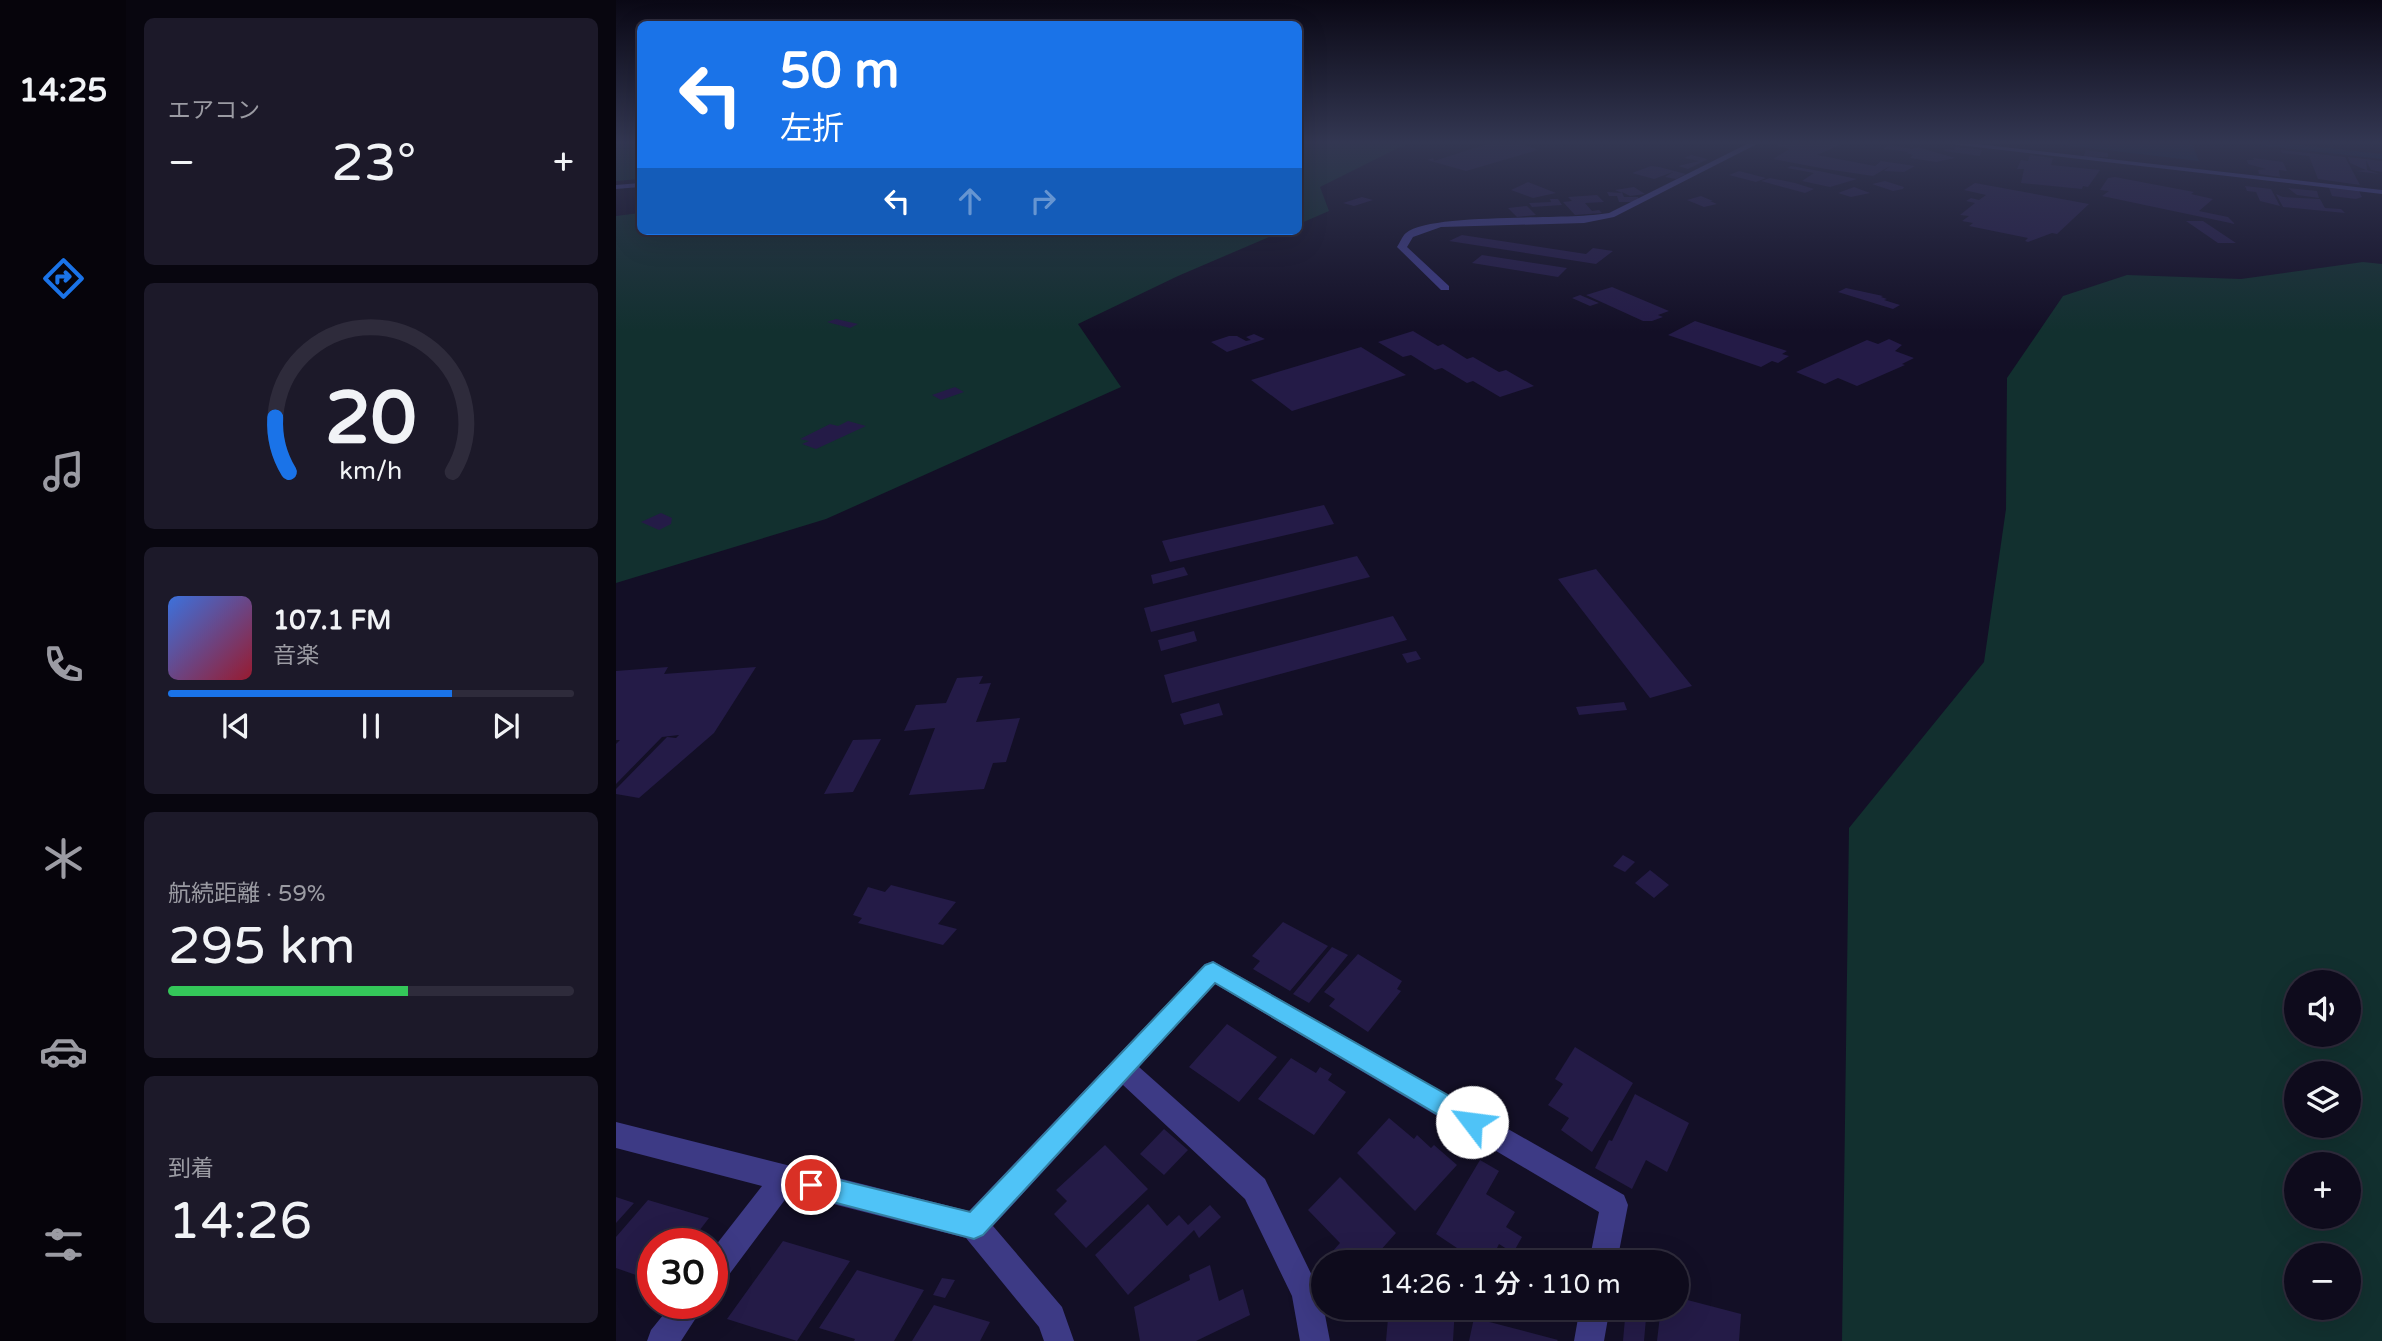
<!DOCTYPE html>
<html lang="ja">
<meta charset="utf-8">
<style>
:root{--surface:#0e0b1c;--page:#1c1929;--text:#f1f3f6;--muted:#9b9ba3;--line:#2e2b3b;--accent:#1a73e8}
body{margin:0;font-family:"Varela Round","Noto Sans JP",sans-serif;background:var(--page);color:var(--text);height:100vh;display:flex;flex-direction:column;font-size:26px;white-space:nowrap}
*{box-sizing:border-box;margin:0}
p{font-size:23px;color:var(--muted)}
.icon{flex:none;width:38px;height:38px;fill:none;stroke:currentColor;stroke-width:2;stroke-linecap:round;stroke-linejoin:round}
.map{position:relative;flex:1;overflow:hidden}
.sheet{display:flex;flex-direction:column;gap:18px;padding:18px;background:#08060f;width:490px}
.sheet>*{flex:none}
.hud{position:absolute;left:21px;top:21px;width:665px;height:214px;border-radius:10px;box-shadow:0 7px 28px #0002,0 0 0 2px var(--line);background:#1a73e8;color:#fff;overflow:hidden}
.buttons{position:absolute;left:1668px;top:970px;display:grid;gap:14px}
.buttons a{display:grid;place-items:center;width:77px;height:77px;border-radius:50%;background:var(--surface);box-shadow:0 7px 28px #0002,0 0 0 2px var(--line);font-size:35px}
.speed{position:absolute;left:21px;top:1228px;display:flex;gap:14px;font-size:35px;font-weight:700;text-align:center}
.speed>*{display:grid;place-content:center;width:91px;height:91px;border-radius:50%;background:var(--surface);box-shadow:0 7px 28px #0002,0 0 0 2px var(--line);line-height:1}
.speed .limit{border:10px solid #d22;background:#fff;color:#111}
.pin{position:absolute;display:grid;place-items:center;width:60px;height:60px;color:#fff;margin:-30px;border:4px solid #fff;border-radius:50%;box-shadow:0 2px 7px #0007}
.me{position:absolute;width:77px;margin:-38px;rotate:300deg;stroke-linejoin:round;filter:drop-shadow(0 0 5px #0008)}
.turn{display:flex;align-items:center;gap:24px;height:147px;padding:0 28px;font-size:32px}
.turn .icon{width:91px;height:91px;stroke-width:2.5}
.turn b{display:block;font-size:49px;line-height:60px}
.lanes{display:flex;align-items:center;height:66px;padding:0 28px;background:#0003;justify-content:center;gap:35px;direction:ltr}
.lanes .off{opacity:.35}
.big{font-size:52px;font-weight:600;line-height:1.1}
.sheet .tile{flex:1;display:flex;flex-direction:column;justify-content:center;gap:10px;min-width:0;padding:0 24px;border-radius:10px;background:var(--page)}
.sheet .dial{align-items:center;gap:0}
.dial svg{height:182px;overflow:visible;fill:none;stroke:var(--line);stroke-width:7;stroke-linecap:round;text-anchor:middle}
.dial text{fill:var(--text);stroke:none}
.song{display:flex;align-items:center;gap:21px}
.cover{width:84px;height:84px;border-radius:10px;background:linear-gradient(135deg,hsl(220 70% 55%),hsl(350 70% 35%))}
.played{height:7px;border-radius:4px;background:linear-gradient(90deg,var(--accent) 70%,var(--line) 70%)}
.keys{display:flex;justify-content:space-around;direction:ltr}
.heat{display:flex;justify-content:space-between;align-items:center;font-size:38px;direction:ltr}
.charge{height:10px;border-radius:5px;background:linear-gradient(90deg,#34c759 59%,var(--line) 0)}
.trip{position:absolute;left:695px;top:1250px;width:378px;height:70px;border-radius:35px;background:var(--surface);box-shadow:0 7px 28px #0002,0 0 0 2px var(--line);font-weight:600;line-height:70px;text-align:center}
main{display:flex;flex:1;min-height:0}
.tab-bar{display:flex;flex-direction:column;width:126px;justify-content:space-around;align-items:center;background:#06040b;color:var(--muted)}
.tab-bar .icon{width:49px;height:49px}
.tab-bar .current{color:var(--accent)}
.tab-bar b{font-size:32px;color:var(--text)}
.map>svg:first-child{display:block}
.green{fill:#12302f;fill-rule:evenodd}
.water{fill:#0a1f44}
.building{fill:#241b47}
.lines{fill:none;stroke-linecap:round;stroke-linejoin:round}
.minor{fill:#3d3a85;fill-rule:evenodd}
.route{fill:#4fc3f7;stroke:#337fa1;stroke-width:2}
</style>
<main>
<nav class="tab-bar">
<b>14:25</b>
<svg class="icon current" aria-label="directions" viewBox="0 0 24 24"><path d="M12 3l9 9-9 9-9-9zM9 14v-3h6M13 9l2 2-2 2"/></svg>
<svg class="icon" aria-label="music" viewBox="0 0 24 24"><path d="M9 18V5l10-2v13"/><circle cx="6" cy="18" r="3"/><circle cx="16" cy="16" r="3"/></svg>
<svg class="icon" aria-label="phone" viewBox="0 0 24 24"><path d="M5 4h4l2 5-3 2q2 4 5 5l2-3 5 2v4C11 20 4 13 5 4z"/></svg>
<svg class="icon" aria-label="climate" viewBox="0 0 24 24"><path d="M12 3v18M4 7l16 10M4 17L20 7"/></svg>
<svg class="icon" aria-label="car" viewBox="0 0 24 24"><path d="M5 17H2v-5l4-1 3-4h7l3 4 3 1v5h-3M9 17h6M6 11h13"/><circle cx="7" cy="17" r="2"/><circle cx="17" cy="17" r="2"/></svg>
<svg class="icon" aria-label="filters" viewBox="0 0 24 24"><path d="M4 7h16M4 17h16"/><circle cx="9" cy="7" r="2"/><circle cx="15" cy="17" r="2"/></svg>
</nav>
<section class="sheet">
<div class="tile"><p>エアコン</p>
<div class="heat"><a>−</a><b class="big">23°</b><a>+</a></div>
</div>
<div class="tile dial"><svg viewBox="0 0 100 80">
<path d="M14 69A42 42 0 1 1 86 69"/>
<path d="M14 69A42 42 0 0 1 8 45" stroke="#1a73e8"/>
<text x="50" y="56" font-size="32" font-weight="700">20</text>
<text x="50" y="72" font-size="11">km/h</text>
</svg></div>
<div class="tile">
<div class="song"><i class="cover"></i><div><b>107.1 FM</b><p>音楽</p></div></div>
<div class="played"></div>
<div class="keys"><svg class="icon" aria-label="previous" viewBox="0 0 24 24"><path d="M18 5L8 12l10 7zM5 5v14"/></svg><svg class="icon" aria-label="pause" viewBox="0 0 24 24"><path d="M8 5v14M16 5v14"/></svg><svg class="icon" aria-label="next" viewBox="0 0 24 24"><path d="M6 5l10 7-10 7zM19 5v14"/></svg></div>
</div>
<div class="tile"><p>航続距離 · 59%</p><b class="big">295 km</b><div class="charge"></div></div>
<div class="tile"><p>到着</p><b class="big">14:26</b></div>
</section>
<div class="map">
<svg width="1766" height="1341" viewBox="0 0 1766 1341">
<rect width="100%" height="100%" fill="#130f26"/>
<!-- green -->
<path class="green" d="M 0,143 L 24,143 L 24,179 L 0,181 Z
M 683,143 L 792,143 L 704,187 L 713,211 L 683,224 Z
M 24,213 L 24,231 L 667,231 L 562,276 L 462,324 L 505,387 L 210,519 L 0,583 L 0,216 Z
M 1747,262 L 1766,264 L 1766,1341 L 1226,1341 L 1233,828 L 1368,662 L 1390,509 L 1391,378 L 1447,296 L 1511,275 L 1625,279 ZM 1680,982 L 1732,982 L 1732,1034 L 1680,1034 ZM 1680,1073 L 1732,1073 L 1732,1125 L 1680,1125 ZM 1680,1164 L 1732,1164 L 1732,1216 L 1680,1216 ZM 1680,1255 L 1732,1255 L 1732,1307 L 1680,1307 Z"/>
<!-- water -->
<path class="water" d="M 1430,143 L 1576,143 L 1583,161 Z
M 1624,143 L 1666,143 L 1766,154 L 1766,159 Z"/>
<!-- building -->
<path class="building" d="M 874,143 L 914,143 L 909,145 L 922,150 L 850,171 L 811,160 L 817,158 L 818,161 Z
M 1153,143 L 1228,143 L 1201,155 L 1259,166 L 1265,161 L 1299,166 L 1288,172 L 1268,171 L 1274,166 L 1257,176 L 1210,169 L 1157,159 L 1173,149 Z
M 1275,145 L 1296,149 L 1302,147 L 1339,158 L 1320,162 L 1294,158 L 1297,155 L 1290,153 L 1293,152 L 1267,149 Z
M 1339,147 L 1351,148 L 1366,150 L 1364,156 L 1328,151 L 1329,149 L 1338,150 Z
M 1470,150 L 1492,153 L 1492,157 L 1467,157 Z
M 1665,150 L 1729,157 L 1744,185 L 1702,179 L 1693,156 L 1666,153 Z
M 1075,155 L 1092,159 L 1072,169 L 1062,166 L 1083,161 L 1068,158 Z
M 1414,155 L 1437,158 L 1435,165 L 1484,170 L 1472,187 L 1467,186 L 1466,189 L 1405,183 L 1408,169 L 1401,169 L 1405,160 L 1412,161 Z
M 1732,157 L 1766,161 L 1766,172 L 1755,170 L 1750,160 L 1751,170 L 1764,174 L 1739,171 L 1750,170 L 1734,163 Z
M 1637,158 L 1667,162 L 1671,171 L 1663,170 L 1664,177 L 1643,174 L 1642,170 L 1650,169 L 1632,164 L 1631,160 L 1638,160 Z
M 1035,166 L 1043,167 L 1070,174 L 1060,179 L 1049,177 L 1057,172 L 1038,179 L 1016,173 Z
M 1175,166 L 1203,171 L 1241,179 L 1214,187 L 1186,181 L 1198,173 L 1171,168 Z
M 1123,171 L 1150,178 L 1140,182 L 1113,175 Z
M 1499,177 L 1578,192 L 1575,194 L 1597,199 L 1583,211 L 1612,217 L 1619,224 L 1486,196 L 1493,191 L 1484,190 L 1492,178 Z
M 1154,178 L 1179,183 L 1198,189 L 1189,193 L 1145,181 Z
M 1269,181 L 1288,187 L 1287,189 L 1277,191 L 1256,184 Z
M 912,182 L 940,193 L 917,198 L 895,190 Z
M 1359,183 L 1473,204 L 1441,234 L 1436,233 L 1412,242 L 1409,241 L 1412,238 L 1353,226 L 1357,223 L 1346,221 L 1353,216 L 1344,215 L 1359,203 L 1350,201 L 1355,198 L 1363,200 L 1370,195 L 1348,190 Z
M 1629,186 L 1655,189 L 1664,206 L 1644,201 L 1640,192 L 1631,191 Z
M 1018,187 L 1029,194 L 1014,196 L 1006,192 L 1008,197 L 1022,197 L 1024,202 L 1003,202 L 1000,193 L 1001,196 L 993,196 L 991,192 L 1006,193 L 999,190 Z
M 1238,187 L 1254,193 L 1235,197 L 1222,193 Z
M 1672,188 L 1701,191 L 1703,198 L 1681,195 Z
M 1713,188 L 1743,191 L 1746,197 L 1740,199 L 1716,196 Z
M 1660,194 L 1667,197 L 1704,199 L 1709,208 L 1725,209 L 1729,213 L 1667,207 Z
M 981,195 L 988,202 L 969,203 L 976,211 L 983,210 L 986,213 L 959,215 L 947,202 L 956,201 L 952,197 Z
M 1085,196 L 1097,201 L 1094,201 L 1101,204 L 1088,207 L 1071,200 Z
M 746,197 L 757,200 L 738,206 L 727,203 Z
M 934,199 L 942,199 L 946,205 L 916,207 L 913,203 L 935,202 Z
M 911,206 L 920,215 L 901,217 L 892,208 Z
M 1570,221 L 1587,221 L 1620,243 L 1602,243 Z
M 846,235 L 970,254 L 977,248 L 997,251 L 980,264 L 833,241 Z
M 866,255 L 951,268 L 942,277 L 856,263 Z
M 996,287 L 1053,311 L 1042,315 L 1047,317 L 1036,321 L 1027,321 L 970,295 Z
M 1230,288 L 1267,296 L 1265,297 L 1271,299 L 1268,300 L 1284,305 L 1277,309 L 1222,292 Z
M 964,295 L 983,303 L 974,306 L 956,298 Z
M 220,319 L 242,324 L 234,328 L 211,322 Z
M 1079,321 L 1171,351 L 1166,354 L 1173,356 L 1162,363 L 1156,361 L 1145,367 L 1052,335 Z
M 797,331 L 822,346 L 827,344 L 851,359 L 857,357 L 883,372 L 890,370 L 918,386 L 884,397 L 857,381 L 851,383 L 826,368 L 819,370 L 795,355 L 787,357 L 762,342 Z
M 638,334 L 649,339 L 611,352 L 595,342 L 613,336 L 621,336 L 630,341 L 635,340 L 630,337 Z
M 1273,339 L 1286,345 L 1279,351 L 1298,358 L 1286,364 L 1289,365 L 1241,386 L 1222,378 L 1209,384 L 1180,372 L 1251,340 L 1262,344 Z
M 745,347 L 790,375 L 676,411 L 635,380 Z
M 339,387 L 348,392 L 325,400 L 316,395 Z
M 232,421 L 250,426 L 200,449 L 186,444 L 193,441 L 184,439 L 214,424 L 222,426 Z
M 708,505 L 718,524 L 554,562 L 546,541 Z
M 45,513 L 56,518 L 55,524 L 43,530 L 25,522 Z
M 741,556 L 754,577 L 535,632 L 528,608 Z
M 568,567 L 572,575 L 537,584 L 535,575 Z
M 980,569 L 1076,686 L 1034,698 L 942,579 Z
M 777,616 L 791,640 L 556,703 L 548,675 Z
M 578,631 L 581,641 L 545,651 L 542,640 Z
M 800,651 L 805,659 L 791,663 L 786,654 Z
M 52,667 L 48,674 L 140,667 L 98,733 L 23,798 L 0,794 L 0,789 L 51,737 L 60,738 L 63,735 L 46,737 L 0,784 L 0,744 L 4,740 L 0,740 L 0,671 Z
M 367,676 L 363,684 L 375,683 L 360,722 L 404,718 L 390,762 L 377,763 L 368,789 L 293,795 L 319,728 L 288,731 L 300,705 L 330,703 L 341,678 Z
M 1008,702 L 1011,710 L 963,715 L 960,707 Z
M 603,703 L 607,715 L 568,725 L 564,714 Z
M 265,739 L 237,792 L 208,794 L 237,740 Z
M 1007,855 L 1019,862 L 1009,872 L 997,866 Z
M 1034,870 L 1053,885 L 1038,898 L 1019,883 Z
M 275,885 L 340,902 L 322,924 L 341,929 L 327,945 L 242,923 L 246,918 L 237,915 L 252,887 L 269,892 Z
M 667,922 L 712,946 L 674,991 L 637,969 L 644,961 L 636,956 Z
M 716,947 L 732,955 L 693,1003 L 677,994 Z
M 742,954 L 786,981 L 781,989 L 785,991 L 752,1032 L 713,1006 L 719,999 L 708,992 Z
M 611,1024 L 661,1057 L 623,1102 L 573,1067 Z
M 959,1047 L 1017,1083 L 976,1152 L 945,1130 L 953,1118 L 932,1105 L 947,1084 L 939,1079 Z
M 675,1058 L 700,1073 L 704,1067 L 716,1074 L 712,1080 L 730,1092 L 698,1135 L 642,1099 Z
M 1019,1094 L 1073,1123 L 1051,1172 L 1030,1160 L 1016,1189 L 979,1168 L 993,1140 L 996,1141 Z
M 773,1118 L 798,1139 L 801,1135 L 815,1148 L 818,1145 L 841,1165 L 799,1211 L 741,1153 Z
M 548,1129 L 572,1150 L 548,1175 L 524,1154 Z
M 489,1145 L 532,1189 L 470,1248 L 438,1214 L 451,1201 L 440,1190 Z
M 864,1160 L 883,1171 L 870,1194 L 899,1212 L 890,1227 L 906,1237 L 897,1253 L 883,1244 L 874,1262 L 862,1262 L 820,1234 Z
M 724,1177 L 780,1233 L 754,1262 L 714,1262 L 720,1256 L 716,1252 L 724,1243 L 692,1210 Z
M 0,1197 L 18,1203 L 0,1223 Z
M 32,1200 L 93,1218 L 73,1244 L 37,1244 L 37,1281 L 0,1268 L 0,1237 Z
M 532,1204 L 551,1226 L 563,1215 L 572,1225 L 594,1205 L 605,1217 L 583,1238 L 578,1230 L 512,1295 L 479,1255 Z
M 167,1241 L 234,1261 L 181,1341 L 111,1319 Z
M 594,1265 L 603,1301 L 627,1289 L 634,1315 L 580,1341 L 524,1341 L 518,1307 L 574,1280 L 573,1275 Z
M 241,1270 L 308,1290 L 278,1341 L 238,1341 L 239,1339 L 203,1328 Z
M 326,1278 L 339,1280 L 329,1298 L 317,1295 Z
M 1060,1297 L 1125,1314 L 1123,1341 L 1041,1341 L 1045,1307 L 1060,1307 Z
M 318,1305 L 374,1322 L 364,1341 L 296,1341 Z
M 773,1307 L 839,1307 L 837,1341 L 770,1341 Z
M 1010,1307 L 1031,1307 L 1028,1341 L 1007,1341 Z
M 858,1318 L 942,1340 L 941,1341 L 853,1341 Z"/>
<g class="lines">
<!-- minor -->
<path class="minor" d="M 1133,143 L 1143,143 L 998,217 L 968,223 L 825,227 L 797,237 L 791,247 L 833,286 L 833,290 L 825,290 L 781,247 C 784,243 786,236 790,233 C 815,212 950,221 993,213 Z
M 1326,143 L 1353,143 L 1766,190 L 1766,194 Z
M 24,183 L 24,187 L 0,189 L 0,185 Z
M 597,961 L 1008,1195 L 1012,1205 L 1001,1262 L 973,1262 L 983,1212 L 599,984 L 523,1067 L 649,1179 L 705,1294 L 714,1341 L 684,1341 L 676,1296 L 629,1199 L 507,1085 L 377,1226 L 446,1307 L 458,1341 L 428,1341 L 423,1327 L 350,1238 L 174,1193 L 106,1284 L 96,1288 L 96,1250 L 146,1186 L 0,1148 L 0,1122 L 353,1211 L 589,964 Z
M 56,1304 L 89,1304 L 65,1341 L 31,1341 L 35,1330 Z
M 964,1307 L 994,1307 L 988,1341 L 958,1341 Z"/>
</g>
<!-- sky -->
<linearGradient id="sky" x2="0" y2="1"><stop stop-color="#0a0815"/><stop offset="0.43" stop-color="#333752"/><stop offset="1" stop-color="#333752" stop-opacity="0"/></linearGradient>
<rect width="1766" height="331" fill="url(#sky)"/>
<!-- route -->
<path class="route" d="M 597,962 L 865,1114 L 868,1122 L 865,1130 L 856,1134 L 848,1130 L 599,983 L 367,1235 L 358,1239 L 186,1194 L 183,1185 L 186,1177 L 195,1173 L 354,1212 L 589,965 Z"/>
</svg>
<div class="buttons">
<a><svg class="icon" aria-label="sound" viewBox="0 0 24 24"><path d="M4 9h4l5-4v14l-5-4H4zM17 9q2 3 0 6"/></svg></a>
<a><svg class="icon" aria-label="layers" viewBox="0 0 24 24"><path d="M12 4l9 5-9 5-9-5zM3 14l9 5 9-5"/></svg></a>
<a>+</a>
<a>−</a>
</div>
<div class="speed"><div class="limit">30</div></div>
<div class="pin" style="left:195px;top:1185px;background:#d93025"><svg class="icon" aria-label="arrive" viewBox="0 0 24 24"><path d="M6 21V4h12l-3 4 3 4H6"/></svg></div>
<svg class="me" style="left:856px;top:1122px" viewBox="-20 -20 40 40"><circle r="19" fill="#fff"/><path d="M0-13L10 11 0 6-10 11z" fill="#4fc3f7"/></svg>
<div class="trip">14:26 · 1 分 · 110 m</div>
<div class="hud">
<div class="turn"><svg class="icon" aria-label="left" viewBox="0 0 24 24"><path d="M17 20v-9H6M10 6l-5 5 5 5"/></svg><div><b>50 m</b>左折</div></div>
<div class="lanes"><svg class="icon" aria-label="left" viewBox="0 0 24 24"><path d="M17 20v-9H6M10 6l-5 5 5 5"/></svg><svg class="icon off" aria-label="ahead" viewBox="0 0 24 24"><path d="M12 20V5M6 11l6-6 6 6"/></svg><svg class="icon off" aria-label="right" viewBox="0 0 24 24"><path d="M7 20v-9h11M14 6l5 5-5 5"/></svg></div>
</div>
</div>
</main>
